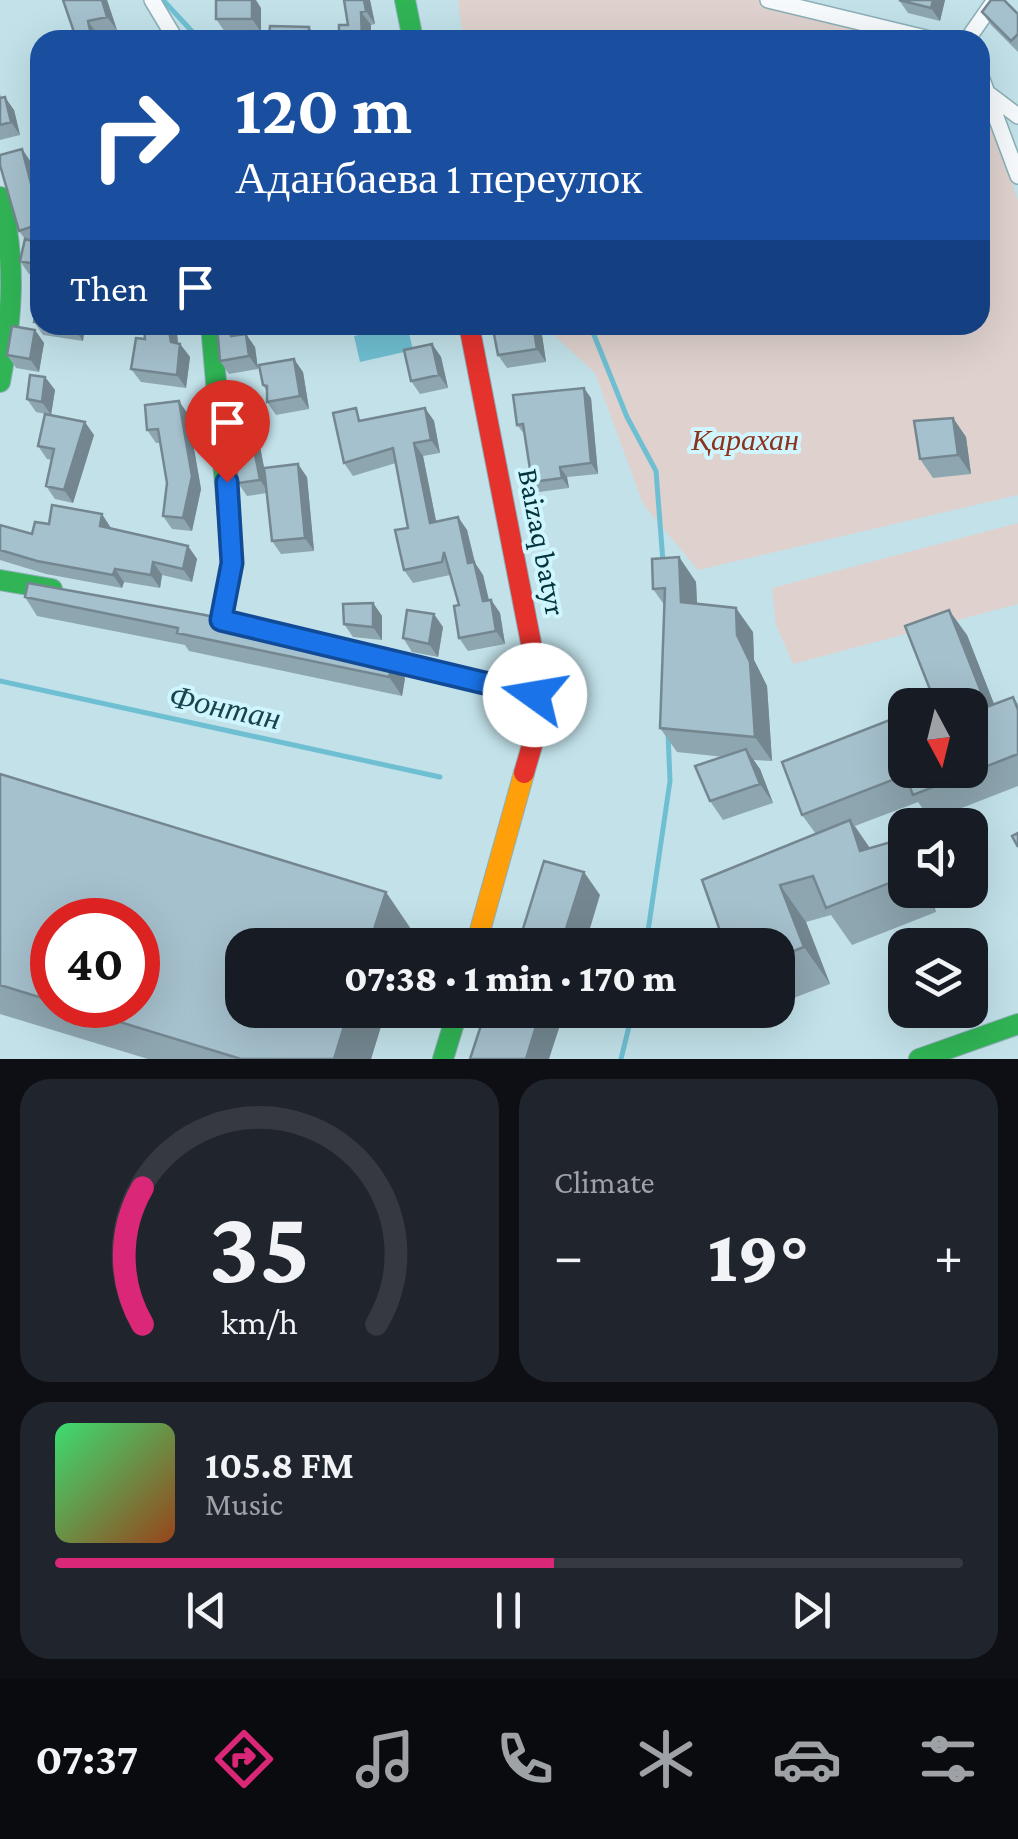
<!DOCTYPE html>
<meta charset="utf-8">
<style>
:root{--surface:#171b24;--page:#20242c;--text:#f1f3f6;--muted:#9ea1a6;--line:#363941;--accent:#db2777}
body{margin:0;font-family:"Crimson Pro",serif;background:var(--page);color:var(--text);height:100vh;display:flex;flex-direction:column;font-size:38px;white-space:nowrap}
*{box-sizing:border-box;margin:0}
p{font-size:32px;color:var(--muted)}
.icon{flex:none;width:55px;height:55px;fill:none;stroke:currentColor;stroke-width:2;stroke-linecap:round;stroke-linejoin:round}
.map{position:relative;height:1059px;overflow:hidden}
.drawer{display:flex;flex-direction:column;gap:20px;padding:20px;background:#0d0f14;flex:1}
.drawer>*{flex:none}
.banner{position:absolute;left:30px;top:30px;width:960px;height:305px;border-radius:30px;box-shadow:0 10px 40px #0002;background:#1a4fa0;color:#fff;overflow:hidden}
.needle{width:65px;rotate:173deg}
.controls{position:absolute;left:888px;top:688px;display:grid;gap:20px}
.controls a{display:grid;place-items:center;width:100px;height:100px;border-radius:20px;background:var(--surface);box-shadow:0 10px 40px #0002;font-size:50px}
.speed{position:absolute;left:30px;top:898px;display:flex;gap:20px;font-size:50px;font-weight:700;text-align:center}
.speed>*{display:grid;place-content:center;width:130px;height:130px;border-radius:50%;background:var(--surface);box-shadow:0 10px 40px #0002;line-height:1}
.speed .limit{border:15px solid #d22;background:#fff;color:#111}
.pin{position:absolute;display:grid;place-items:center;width:85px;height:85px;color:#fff;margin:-102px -42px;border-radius:50% 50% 50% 0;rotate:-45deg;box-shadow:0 0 10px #0007}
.pin .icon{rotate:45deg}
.me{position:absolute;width:110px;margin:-55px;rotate:283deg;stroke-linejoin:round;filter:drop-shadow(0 0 8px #0008)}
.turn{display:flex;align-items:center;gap:35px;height:210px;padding:0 40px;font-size:45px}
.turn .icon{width:130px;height:130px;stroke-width:2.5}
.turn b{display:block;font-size:70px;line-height:85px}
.then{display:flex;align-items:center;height:95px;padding:0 40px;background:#0003;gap:20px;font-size:38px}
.big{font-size:75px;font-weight:800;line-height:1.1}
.drawer .tile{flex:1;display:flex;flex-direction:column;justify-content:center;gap:15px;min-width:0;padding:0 35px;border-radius:30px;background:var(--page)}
.drawer .dial{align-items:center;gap:0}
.dial svg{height:260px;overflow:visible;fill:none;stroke:var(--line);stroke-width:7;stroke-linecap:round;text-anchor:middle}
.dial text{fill:var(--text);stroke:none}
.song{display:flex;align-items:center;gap:30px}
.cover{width:120px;height:120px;border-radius:15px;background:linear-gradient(135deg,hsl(140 70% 55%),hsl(20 70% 35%))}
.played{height:10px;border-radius:5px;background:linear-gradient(90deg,var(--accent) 55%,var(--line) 55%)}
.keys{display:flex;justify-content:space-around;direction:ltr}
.heat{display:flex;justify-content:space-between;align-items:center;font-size:55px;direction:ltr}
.drawer .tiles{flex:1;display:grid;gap:20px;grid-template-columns:1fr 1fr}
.tile:last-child{grid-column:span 2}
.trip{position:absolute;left:225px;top:928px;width:570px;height:100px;border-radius:30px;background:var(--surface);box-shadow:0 10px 40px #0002;font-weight:800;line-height:100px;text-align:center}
.dock{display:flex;height:160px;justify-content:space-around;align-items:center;background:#090b0e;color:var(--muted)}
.dock .icon{width:70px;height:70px}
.dock .selected{color:var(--accent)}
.dock b{font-size:45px;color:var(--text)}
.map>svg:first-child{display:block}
.green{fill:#dfd2ce}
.water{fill:#6fbfd2}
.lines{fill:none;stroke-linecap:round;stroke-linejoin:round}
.stream{stroke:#6fbfd2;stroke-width:5}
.street-casing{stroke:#8cafb7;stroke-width:18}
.fast-casing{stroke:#8cafb7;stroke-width:22}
.slow-casing{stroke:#8cafb7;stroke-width:22}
.jam-casing{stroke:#8cafb7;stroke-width:22}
.street{stroke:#f6fafc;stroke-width:15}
.fast{stroke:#30b455;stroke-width:20}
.slow{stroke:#ff9f0a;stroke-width:20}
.jam{stroke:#e5322d;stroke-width:20}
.wall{fill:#8ea6b0;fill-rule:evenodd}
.shaded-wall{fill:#748790}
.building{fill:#a5c1cd;stroke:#748790;stroke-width:2.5}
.route-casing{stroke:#114b97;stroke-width:25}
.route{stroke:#1a73e8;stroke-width:18}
.labels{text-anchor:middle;stroke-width:8;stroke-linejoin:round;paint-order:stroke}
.park-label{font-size:30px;font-style:italic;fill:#8d331c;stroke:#cff5fe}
.street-label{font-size:30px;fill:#02323c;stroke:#cff5fe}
.water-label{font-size:32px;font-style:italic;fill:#16434d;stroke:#cff5fe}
</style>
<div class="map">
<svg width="1018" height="1059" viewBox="0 0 1018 1059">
<rect width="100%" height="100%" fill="#c2e1e9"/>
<!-- green -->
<path class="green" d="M 458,0 L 781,0 L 912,40 L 463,40 Z
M 980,89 L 1018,201 L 1018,495 L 698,570 L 643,504 L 595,373 L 543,325 L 980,325 Z
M 1018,523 L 1018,604 L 793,664 L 776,625 L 772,588 Z"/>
<!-- water -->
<path class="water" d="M 407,325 L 413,350 L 360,362 L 354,336 Z"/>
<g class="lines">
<!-- stream -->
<path class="stream" d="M 163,0 L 200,40
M 590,325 L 627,417 L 656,471 L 663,562
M 0,681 L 440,777
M 646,945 L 670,781 L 668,733
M 621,1059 L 633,1010"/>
<!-- street casing -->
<g class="street-casing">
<path id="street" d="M 152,0 L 176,40
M 768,0 L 934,40
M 967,40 L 995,0
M 980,74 L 1018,176
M 990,95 L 1018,116"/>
</g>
<!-- fast casing -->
<g class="fast-casing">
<path id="fast" d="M 405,0 L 413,40
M 0,197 C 17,261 12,318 0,382
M 211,325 L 232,563 L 221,620
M 0,580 L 52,589
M 369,657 L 535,695
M 443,1059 L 458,1010
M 919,1059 L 1018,1024"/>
</g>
<!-- slow casing -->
<g class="slow-casing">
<path id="slow" d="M 476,945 L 524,773"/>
</g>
<!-- jam casing -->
<g class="jam-casing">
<path id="jam" d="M 469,325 L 531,643 L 535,735 L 524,773"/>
</g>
<!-- street -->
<use href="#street" class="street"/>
<!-- fast -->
<use href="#fast" class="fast"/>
<!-- slow -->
<use href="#slow" class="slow"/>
<!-- jam -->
<use href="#jam" class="jam"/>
</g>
<!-- wall -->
<path class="wall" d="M 107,0 L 117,30 L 97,34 L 98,40 L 60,40 L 74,32 Z
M 344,0 L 370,0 L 375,24 L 371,25 L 371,40 L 339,40 L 348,25 Z
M 899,0 L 945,0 L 940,21 L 908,13 Z
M 261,8 L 261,32 L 225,32 L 216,19 Z
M 982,12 L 1018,14 L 1018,52 L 991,25 Z
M 0,93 L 1,98 L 14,110 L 20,135 L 0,140 Z
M 31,162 L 40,197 L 40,240 L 35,242 L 40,243 L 40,276 L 29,274 L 20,261 L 25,239 L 19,231 Z
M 40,304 L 40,325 L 85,325 L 83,341 L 43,335 L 34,322 Z
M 176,325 L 178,343 L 180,344 L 190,357 L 186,388 L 141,382 L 131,369 L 145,339 Z
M 217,325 L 238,325 L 239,335 L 255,347 L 258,369 L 229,374 L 220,361 Z
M 517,325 L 535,325 L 542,335 L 546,362 L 507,368 L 498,355 Z
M 35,330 L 44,343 L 39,372 L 16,368 L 7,355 Z
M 432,344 L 441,357 L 448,388 L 420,394 L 411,381 Z
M 303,372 L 309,409 L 276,415 L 267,402 L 267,392 L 263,385 Z
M 45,377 L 55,390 L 51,415 L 36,412 L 27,399 Z
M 591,398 L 598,474 L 567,477 L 569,488 L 539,492 L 532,482 L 525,435 L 517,425 Z
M 425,408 L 434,421 L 440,453 L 423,456 L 436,521 L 458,517 L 467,530 L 475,563 L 483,575 L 489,600 L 491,600 L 500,613 L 505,644 L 468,651 L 459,638 L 459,605 L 450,575 L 413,583 L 404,570 L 408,528 L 396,463 L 353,476 L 344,463 L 364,420 Z
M 188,414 L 201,489 L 192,531 L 172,529 L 163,516 L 167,483 L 161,443 L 156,443 L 147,430 Z
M 248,418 L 257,431 L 264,468 L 307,477 L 314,551 L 281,554 L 272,541 L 267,493 L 247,496 L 238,483 L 234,455 L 228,447 Z
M 953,418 L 966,437 L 971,474 L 933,478 L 920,459 Z
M 94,435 L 73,503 L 55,499 L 46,486 L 52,460 L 47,459 L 38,446 Z
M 49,524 L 111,528 L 188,546 L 197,559 L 192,582 L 162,575 L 160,588 L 124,582 L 122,588 L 46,574 L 0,560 L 0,525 L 32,534 Z
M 679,557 L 696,582 L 697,603 L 753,632 L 754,660 L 767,686 L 772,761 L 753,760 L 760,769 L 773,803 L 723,820 L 710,801 L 724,757 L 677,752 L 660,728 L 665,606 L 653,589 Z
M 28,583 L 405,678 L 402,696 L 189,651 L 185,645 L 37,616 L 25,597 Z
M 373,603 L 382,616 L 382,640 L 353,637 L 344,624 Z
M 443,627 L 438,657 L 412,652 L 403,638 Z
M 967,635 L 994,704 L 1013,697 L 1018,704 L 1018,786 L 931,820 L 918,802 L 855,826 L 870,848 L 905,850 L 905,890 L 928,890 L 936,912 L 852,945 L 831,915 L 806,922 L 830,984 L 778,1004 L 778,945 L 725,945 L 816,834 L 802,815 L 935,702 Z
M 0,774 L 411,929 L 242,1010 L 386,1010 L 371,1059 L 148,1059 L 0,1014 ZM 52,920 L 138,1005 L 52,1005 Z"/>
<!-- shaded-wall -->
<path class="shaded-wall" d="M 102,0 L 107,0 L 117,30 L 107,17 Z
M 252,0 L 256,0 L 261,8 L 261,32 L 252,19 Z
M 364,0 L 370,0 L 375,24 L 366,11 Z
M 933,0 L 945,0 L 940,21 L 931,8 Z
M 361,12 L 371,25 L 371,40 L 362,40 Z
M 88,21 L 97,34 L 98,40 L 92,40 Z
M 309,27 L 318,40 L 309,40 Z
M 5,97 L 14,110 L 20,135 L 11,122 Z
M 22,149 L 31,162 L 40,197 L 40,218 Z
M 74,325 L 85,325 L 83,341 L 74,328 Z
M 168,325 L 176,325 L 179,352 L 180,344 L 190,357 L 186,388 L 177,375 Z
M 230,325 L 238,325 L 240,349 L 231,336 Z
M 533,325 L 542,335 L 546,362 L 537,349 Z
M 35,330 L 44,343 L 39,372 L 30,359 Z
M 246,334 L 255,347 L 258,369 L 249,356 Z
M 432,344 L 441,357 L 448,388 L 439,375 Z
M 294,359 L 303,372 L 309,409 L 300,396 Z
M 45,377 L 55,390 L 51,415 L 42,402 Z
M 584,388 L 591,398 L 598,474 L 591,463 Z
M 179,401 L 188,414 L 201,489 L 192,531 L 183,518 Z
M 425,408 L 434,421 L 440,453 L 431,440 Z
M 248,418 L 257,431 L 269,493 L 260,480 Z
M 953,418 L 966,437 L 971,474 L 958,455 Z
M 85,422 L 94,435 L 73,503 L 64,490 Z
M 414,443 L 423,456 L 439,536 L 430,523 Z
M 298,464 L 307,477 L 314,551 L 305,538 Z
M 560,467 L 567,477 L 569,488 L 562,478 Z
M 102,514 L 111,528 L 100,526 Z
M 458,517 L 467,530 L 475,563 L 483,575 L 492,614 L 483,601 L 468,563 Z
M 188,546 L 197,559 L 192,582 L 183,569 Z
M 679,557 L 696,582 L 698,626 L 681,602 Z
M 153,562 L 162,575 L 160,588 L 151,575 Z
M 115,569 L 124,582 L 122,588 L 113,575 Z
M 491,600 L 500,613 L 505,644 L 496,631 Z
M 373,603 L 382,616 L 382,640 L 373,627 Z
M 736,608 L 753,632 L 754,660 L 767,686 L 772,761 L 755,737 L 737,635 Z
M 949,610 L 967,635 L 1005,732 L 987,707 Z
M 434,614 L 443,627 L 438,657 L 429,644 Z
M 393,660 L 405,678 L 402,696 L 389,677 Z
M 746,749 L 760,769 L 773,803 L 760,784 Z
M 850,820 L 876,857 L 860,851 Z
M 584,872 L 600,895 L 585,945 L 561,945 Z
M 780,885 L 806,922 L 830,984 L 804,947 Z
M 920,890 L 928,890 L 936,912 Z
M 386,892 L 411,929 L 406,945 L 369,945 Z
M 349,1010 L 386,1010 L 371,1059 L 334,1059 Z
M 541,1010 L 565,1010 L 549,1059 L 526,1059 Z"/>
<!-- building -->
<path class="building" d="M 63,0 L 102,0 L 107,17 L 88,21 L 92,40 L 60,40 L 59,34 L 74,32 Z
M 216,0 L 252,0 L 252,19 L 216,19 Z
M 344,0 L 364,0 L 366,11 L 361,12 L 362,40 L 339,40 L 339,25 L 348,25 Z
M 899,0 L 933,0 L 931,8 Z
M 991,0 L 1004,0 L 1018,14 L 1018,34 L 1011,41 L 982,12 Z
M 270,26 L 309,27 L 309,40 L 269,40 Z
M 5,97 L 11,122 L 0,125 L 0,98 Z
M 22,149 L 40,218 L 40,224 L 19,231 L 0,165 L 0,155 Z
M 25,239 L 40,243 L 40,265 L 20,261 Z
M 37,303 L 40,304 L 40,323 L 34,322 Z
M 144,325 L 168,325 L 171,342 L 180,344 L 177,375 L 131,369 L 136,338 L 145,339 Z
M 217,325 L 230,325 L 231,336 L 246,334 L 249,356 L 220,361 Z
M 517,325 L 533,325 L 537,349 L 498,355 L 493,329 Z
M 12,326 L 35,330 L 30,359 L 7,355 Z
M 432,344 L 439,375 L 411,381 L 404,350 Z
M 294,359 L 300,396 L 267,402 L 267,386 L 263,385 L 259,365 Z
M 30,375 L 45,377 L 42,402 L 27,399 Z
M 584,388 L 591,463 L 560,467 L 562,478 L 532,482 L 523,424 L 517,425 L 513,395 Z
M 179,401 L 192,476 L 183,518 L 163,516 L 167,483 L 158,429 L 147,430 L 145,405 Z
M 356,408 L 359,421 L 425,408 L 431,440 L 414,443 L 430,523 L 458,517 L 468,563 L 474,562 L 483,601 L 491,600 L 496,631 L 459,638 L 454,606 L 459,605 L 444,552 L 442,562 L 404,570 L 395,530 L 408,528 L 393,448 L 344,463 L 333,413 Z
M 45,414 L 85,422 L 64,490 L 46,486 L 54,449 L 38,446 Z
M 248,418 L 260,480 L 238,483 L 233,447 L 228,447 L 225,422 Z
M 953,418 L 958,455 L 920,459 L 914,421 Z
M 298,464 L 305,538 L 272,541 L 264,468 Z
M 52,505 L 102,514 L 100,526 L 188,546 L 183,569 L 153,562 L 151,575 L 115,569 L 113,575 L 37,561 L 0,550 L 0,525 L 32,534 L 35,522 L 49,524 Z
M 679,557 L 681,602 L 736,608 L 737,635 L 750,662 L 755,737 L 660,728 L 665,588 L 653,589 L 652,559 Z
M 28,583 L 205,615 L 393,660 L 389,677 L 177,633 L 178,628 L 25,597 Z
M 373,603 L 373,627 L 344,624 L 343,604 Z
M 407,610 L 434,614 L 429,644 L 403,638 Z
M 949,610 L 987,707 L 1013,697 L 1018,710 L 1018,754 L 913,795 L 905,775 L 802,815 L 782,762 L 905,714 L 905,770 L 970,770 L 970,705 L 928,705 L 935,702 L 905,626 Z
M 746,749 L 760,784 L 710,801 L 695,766 Z
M 0,774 L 386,892 L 369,945 L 242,945 L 242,1010 L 349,1010 L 334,1059 L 241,1059 L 64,1005 L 138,1005 L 138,920 L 52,920 L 52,1001 L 0,985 Z
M 850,820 L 860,851 L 898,840 L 905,861 L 905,877 L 826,908 L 813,876 L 780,885 L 804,947 L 778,957 L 778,945 L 725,945 L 702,880 Z
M 1018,833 L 1018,847 L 1012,836 Z
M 544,861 L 584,872 L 561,945 L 518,945 Z
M 486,1010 L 541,1010 L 526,1059 L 470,1059 Z"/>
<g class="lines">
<!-- route casing -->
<g class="route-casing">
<path id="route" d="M 227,482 L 232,563 L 221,620 L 535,695"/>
</g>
<!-- route -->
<use href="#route" class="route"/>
</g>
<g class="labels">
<!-- park labels -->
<g class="park-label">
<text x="745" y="450">Қарахан</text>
</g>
<!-- street labels -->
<g class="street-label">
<text transform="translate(542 542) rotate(79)" y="10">Baizaq batyr</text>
</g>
<!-- water labels -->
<g class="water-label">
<text transform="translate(225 707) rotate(12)" y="11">Фонтан</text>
</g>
</g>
</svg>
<div class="controls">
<a><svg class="needle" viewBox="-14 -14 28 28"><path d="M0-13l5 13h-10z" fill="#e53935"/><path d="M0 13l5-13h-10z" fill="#9ea1a6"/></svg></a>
<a><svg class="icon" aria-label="sound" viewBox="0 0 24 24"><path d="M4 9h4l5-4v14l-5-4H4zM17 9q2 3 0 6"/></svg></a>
<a><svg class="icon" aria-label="layers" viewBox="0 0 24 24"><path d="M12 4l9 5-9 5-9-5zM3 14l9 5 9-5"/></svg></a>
</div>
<div class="speed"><div class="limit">40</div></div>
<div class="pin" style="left:227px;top:482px;background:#d93025"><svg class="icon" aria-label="arrive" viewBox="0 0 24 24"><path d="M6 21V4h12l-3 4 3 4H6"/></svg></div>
<svg class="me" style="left:535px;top:695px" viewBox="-20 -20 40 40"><circle r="19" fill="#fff"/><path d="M0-13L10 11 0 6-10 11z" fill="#1a73e8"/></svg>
<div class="trip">07:38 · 1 min · 170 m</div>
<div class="banner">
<div class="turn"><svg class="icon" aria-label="right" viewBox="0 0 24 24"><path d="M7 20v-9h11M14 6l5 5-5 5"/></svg><div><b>120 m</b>Аданбаева 1 переулок</div></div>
<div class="then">Then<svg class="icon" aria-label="arrive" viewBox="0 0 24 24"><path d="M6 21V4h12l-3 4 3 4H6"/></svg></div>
</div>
</div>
<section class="drawer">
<div class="tiles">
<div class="tile dial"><svg viewBox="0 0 100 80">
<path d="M14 69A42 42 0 1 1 86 69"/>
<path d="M14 69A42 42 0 0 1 14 27" stroke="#db2777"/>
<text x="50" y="56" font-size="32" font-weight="700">35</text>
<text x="50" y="72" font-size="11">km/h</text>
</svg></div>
<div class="tile"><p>Climate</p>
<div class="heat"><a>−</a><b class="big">19°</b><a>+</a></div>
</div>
<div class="tile">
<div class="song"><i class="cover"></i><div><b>105.8 FM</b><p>Music</p></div></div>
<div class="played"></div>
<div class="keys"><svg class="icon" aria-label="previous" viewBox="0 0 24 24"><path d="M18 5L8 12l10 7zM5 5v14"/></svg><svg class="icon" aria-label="pause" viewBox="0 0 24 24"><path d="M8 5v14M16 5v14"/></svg><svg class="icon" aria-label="next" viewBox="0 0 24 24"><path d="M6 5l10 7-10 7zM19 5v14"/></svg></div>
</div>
</div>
</section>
<nav class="dock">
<b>07:37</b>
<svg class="icon selected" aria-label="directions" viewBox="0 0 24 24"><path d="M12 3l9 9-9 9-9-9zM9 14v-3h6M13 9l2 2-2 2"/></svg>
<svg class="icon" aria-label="music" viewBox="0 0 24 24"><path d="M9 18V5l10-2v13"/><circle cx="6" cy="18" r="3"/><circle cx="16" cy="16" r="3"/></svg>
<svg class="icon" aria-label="phone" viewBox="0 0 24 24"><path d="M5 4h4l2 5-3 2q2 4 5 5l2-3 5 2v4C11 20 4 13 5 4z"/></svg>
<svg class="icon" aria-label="climate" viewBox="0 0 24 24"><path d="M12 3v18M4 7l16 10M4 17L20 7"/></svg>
<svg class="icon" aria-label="car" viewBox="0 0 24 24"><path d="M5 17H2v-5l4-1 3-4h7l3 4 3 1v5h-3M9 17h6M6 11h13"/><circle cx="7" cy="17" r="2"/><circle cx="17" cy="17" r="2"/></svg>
<svg class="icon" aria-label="filters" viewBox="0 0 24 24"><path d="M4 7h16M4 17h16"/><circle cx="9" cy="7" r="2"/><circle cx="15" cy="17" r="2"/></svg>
</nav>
